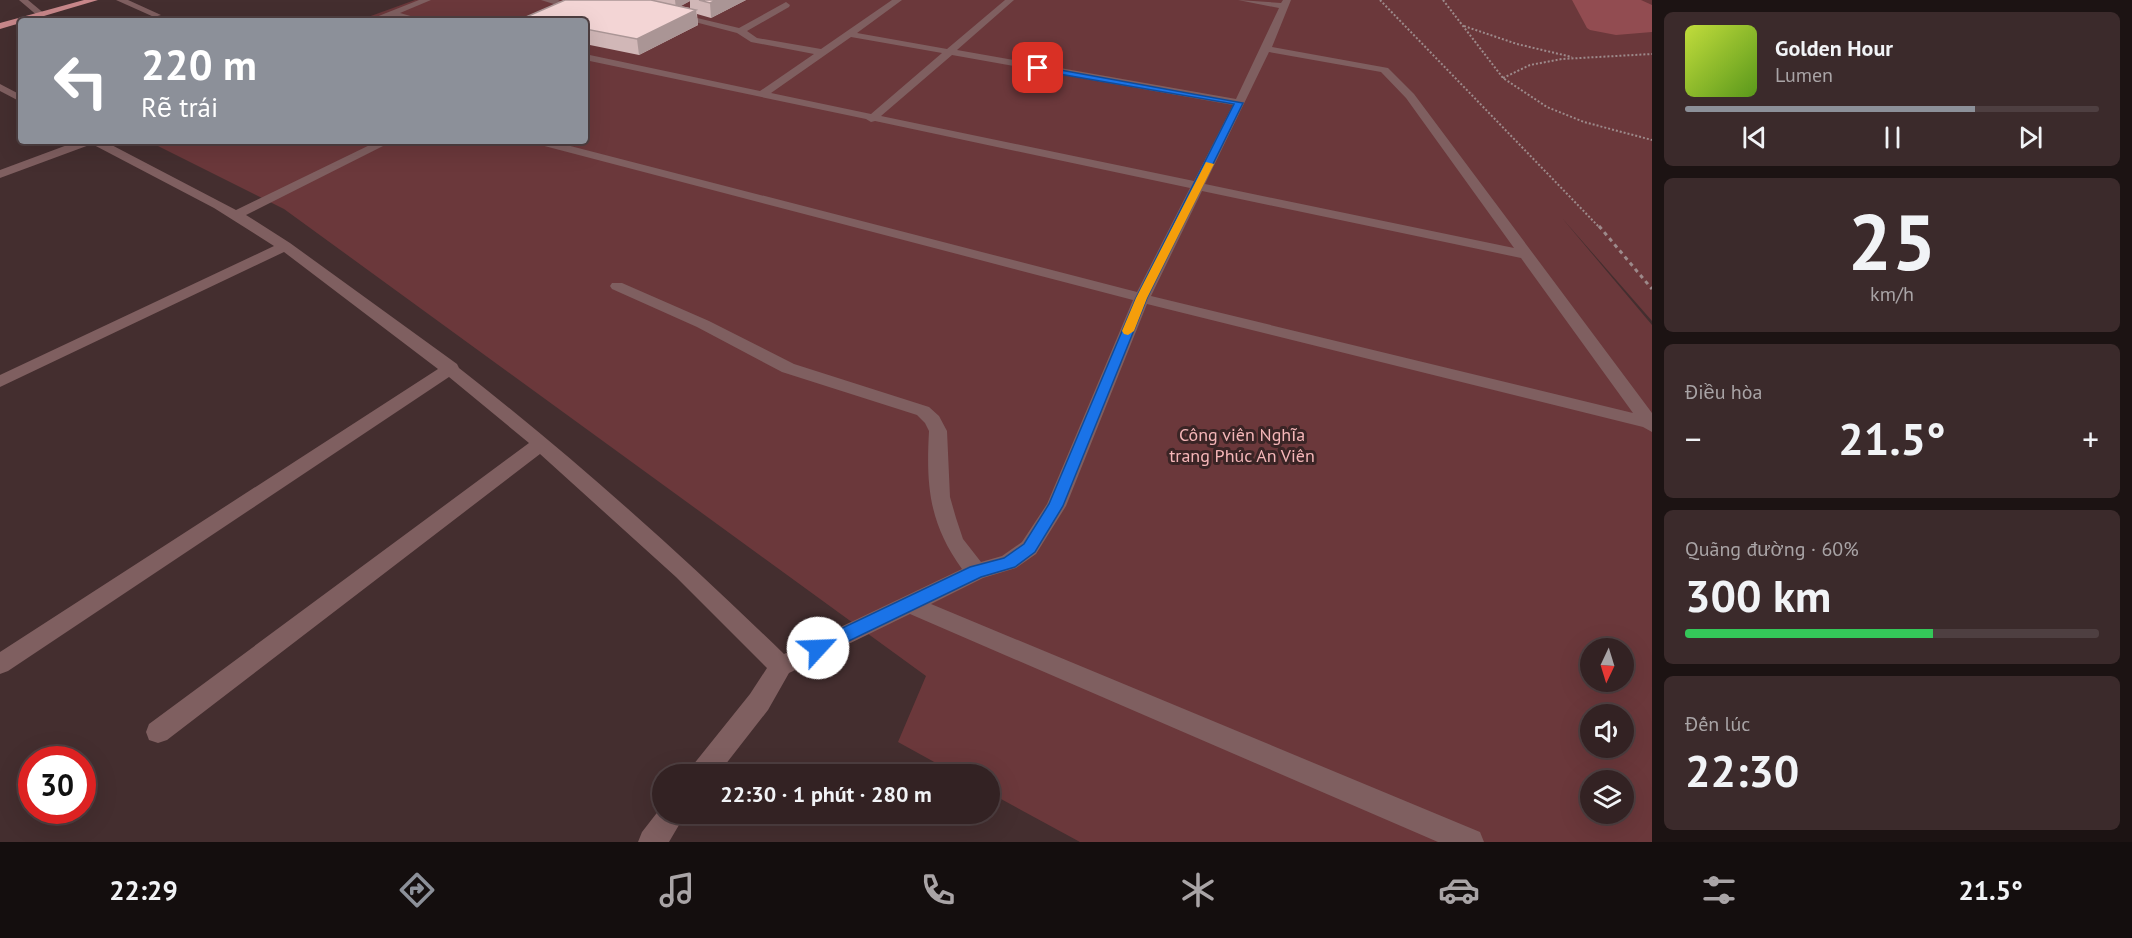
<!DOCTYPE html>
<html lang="vi">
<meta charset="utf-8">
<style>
:root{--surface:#332223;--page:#3b2a2b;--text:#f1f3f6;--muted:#a9a4a6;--line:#4e3f41;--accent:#8c9099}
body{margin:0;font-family:"PT Sans",sans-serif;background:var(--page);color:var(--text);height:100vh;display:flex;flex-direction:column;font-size:22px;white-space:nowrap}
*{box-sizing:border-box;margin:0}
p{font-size:20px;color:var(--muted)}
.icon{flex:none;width:33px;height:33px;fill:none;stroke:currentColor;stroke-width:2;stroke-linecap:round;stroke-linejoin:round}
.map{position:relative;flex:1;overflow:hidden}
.side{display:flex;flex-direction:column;gap:12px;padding:12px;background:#1c1313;width:480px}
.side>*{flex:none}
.top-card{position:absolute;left:18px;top:18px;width:570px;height:126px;border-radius:6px;box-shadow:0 6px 24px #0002,0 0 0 2px var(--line);background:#8c9099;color:#fff;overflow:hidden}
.needle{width:39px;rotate:184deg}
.fabs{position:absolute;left:1580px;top:638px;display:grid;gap:12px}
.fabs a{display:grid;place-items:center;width:54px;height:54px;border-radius:50%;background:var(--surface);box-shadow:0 6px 24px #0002,0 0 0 2px var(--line);font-size:30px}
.speed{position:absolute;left:18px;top:746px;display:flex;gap:12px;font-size:30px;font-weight:700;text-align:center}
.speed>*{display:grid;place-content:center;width:78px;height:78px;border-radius:50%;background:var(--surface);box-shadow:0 6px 24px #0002,0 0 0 2px var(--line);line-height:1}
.speed .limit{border:9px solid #d22;background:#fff;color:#111}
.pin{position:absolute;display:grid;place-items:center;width:51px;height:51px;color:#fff;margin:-26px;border-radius:12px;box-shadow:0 3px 9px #0006}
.me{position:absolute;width:66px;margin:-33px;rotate:65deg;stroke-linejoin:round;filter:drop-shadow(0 0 4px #0008)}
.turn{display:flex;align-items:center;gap:21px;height:126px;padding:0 24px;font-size:27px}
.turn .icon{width:78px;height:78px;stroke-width:2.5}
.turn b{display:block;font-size:42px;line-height:51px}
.big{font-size:45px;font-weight:700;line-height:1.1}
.side .tile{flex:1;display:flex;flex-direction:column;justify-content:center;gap:9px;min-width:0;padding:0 21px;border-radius:9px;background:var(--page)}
.side .dial{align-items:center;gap:0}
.dial b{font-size:78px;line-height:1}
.song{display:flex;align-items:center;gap:18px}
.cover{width:72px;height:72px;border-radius:9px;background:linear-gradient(135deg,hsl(70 70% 55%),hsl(90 70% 35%))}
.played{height:6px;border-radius:3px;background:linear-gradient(90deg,var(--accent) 70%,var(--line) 70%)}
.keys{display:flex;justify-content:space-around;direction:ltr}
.heat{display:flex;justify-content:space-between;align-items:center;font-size:33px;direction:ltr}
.charge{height:9px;border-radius:4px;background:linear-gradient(90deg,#34c759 60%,var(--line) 0)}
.trip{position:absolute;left:652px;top:764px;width:348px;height:60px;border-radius:30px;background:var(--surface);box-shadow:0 6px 24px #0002,0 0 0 2px var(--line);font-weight:700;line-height:60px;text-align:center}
.tabs{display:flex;height:96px;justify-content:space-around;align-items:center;background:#140e0e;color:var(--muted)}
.tabs .icon{width:42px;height:42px}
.tabs .on{color:var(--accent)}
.tabs b{font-size:27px;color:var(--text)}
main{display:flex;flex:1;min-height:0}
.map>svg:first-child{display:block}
.green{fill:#6b383b;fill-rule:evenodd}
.water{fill:#924c51}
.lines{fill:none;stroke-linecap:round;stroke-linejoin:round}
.path-far1{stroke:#9d8a8b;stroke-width:2;stroke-dasharray:2 2;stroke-linecap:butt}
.path{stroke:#9d8a8b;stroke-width:3;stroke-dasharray:4 4;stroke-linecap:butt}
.minor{fill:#7f5f60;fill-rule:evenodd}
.major{fill:#c8878a;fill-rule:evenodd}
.wall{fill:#d1b7b7;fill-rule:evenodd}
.shaded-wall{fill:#aa9595}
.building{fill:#f3d5d5;stroke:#aa9595;stroke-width:1.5}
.route{fill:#1a73e8;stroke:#114b97;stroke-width:1.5}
.slow{fill:#f59e0b}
.labels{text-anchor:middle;stroke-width:6;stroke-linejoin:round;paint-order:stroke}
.park-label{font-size:18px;fill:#f5b6b8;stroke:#3a2425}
</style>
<main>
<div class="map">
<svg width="1652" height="842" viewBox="0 0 1652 842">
<rect width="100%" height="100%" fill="#442e2f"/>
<!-- green -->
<path class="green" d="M 415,0 L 1652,0 L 1652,321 L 1562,218 L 1652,325 L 1652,842 L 1080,842 L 990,793 L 990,774 L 956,774 L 898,742 L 926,676 L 284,209 L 148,141 L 585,141 L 585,21 L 357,21 ZM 1590,648 L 1623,648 L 1623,681 L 1590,681 ZM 1590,714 L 1623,714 L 1623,747 L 1590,747 ZM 1590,780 L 1623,780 L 1623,813 L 1590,813 Z"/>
<!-- water -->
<path class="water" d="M 1572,0 L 1641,0 L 1652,5 L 1652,32 L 1616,35 L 1590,30 L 1587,28 Z"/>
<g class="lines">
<!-- path-far1 -->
<path class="path-far1" d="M 1380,0 L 1600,228
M 1443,0 L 1503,78 L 1547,107 L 1584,122 L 1652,140
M 1464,26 L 1517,44 L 1572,57
M 1503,78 L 1530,65 L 1562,59 L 1652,54"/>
<!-- path -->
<path class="path" d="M 1599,226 L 1652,289"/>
<!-- minor -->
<path class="minor" d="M 19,0 L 28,0 L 46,15 L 39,17 Z
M 116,0 L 128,0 L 161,15 L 154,17 Z
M 419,0 L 431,0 L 400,13 L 428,21 C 415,21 402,17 392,17 C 383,17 375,21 366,21 Z
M 541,0 L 558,0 L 564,3 L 560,6 Z
M 892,0 L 902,0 L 857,33 L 947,49 L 1005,0 L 1014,0 L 957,50 L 1236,99 L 1279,8 L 1238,0 L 1281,3 L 1283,0 L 1291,0 L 1272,47 L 1388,68 L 1414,94 L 1652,413 L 1652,432 L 1643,427 L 1147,304 L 1066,506 L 1036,554 L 1016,568 L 983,578 L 931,604 L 1480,832 L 1484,842 L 1438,842 L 910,614 L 789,673 L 768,710 L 718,774 L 689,774 L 693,765 L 750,694 L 767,668 L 676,577 L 540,454 L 167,740 L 158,743 L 149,740 L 146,732 L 149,724 L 529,443 L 449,377 L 8,671 L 0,674 L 0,652 L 438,369 L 284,252 L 0,387 L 0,375 L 274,246 L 214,208 L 92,144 L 0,178 L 0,170 L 78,141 L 104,141 L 236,210 L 378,141 L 393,141 L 246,215 L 290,243 L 457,364 L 459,368 C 573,457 680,553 784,654 L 962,569 C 929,523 926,486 929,431 L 925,423 L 917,415 L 782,372 L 697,327 L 612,289 L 610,286 L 612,283 L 622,283 L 709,321 L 794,364 L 929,407 L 939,416 L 947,431 L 950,497 L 956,518 L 963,539 L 981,562 L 1002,556 L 1022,542 L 1047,504 L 1133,300 L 533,143 L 531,141 L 551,141 L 1137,292 L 1190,188 L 875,121 L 871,122 L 866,119 L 585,60 L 585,54 L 760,91 L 814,54 L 751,42 L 737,33 L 672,16 L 672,12 L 739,28 L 786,2 L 790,5 L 789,7 L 747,31 L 757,38 L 821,49 ZM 851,37 L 942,53 L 871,114 L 771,93 ZM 1269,52 L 1381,72 L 1406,98 L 1514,248 L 1205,184 ZM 952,55 L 1233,105 L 1194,181 L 881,116 ZM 1202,191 L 1521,258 L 1633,413 L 1151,296 Z
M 0,84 L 21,95 L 21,102 L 0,91 Z
M 663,805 L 663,813 L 686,813 L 669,842 L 638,842 L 642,832 Z"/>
<!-- major -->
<path class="major" d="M 84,0 L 98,0 L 0,29 L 0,23 Z"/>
</g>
<!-- wall -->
<path class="wall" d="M 565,0 L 746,0 L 711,18 L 697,14 L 698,25 L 639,55 L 585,44 L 585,21 L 527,21 L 526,17 ZM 690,1 L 690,8 L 680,6 Z"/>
<!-- shaded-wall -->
<path class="shaded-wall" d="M 675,0 L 690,0 L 690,1 L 676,9 Z
M 716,0 L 746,0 L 711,18 L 710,3 Z
M 696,10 L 698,25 L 639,55 L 637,39 Z"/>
<!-- building -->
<path class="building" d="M 565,0 L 651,0 L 696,10 L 637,39 L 585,29 L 585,21 L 547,21 L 526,17 Z
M 699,0 L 716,0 L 710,3 Z"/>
<!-- route -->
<path class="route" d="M 1038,66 L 1243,103 L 1147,298 L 1063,506 L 1035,552 L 1015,567 L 981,577 L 824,653 L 818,656 L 811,653 L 809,648 L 811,643 L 970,567 L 1004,558 L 1024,544 L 1049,504 L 1136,298 L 1234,104 L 1036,70 L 1036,67 Z"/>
<!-- slow -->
<path class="slow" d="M 1206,162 L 1214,164 L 1147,298 L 1134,331 L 1128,335 L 1124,334 L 1122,331 L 1136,298 Z"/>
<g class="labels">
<!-- park labels -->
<g class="park-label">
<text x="1242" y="441">Công viên Nghĩa<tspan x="1242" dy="21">trang Phúc An Viên</tspan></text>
</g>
</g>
</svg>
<div class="fabs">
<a><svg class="needle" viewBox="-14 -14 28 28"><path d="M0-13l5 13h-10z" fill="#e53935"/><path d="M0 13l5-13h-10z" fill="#a9a4a6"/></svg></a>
<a><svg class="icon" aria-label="sound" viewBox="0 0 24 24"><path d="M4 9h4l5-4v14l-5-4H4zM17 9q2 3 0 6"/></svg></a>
<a><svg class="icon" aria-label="layers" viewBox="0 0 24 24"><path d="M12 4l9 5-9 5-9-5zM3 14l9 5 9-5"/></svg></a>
</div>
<div class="speed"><div class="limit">30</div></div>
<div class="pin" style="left:1038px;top:68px;background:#d93025"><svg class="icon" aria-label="arrive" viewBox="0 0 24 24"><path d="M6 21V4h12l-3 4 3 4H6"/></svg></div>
<svg class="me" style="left:818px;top:648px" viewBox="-20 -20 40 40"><circle r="19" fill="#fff"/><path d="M0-13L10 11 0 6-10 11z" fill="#1a73e8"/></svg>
<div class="trip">22:30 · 1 phút · 280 m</div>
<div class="top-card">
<div class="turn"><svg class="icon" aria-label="left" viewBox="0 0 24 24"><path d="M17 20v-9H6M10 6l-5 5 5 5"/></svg><div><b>220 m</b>Rẽ trái</div></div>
</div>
</div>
<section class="side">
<div class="tile">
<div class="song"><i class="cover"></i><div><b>Golden Hour</b><p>Lumen</p></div></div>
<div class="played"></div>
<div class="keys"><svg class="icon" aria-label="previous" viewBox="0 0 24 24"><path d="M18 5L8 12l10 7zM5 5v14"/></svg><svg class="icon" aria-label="pause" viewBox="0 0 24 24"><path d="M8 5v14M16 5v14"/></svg><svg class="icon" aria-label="next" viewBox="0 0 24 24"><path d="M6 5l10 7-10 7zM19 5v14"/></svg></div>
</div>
<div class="tile dial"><b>25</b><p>km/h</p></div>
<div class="tile"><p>Điều hòa</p>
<div class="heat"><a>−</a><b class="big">21.5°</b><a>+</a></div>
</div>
<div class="tile"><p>Quãng đường · 60%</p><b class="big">300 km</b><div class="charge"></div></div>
<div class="tile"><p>Đến lúc</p><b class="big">22:30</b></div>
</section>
</main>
<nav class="tabs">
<b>22:29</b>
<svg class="icon on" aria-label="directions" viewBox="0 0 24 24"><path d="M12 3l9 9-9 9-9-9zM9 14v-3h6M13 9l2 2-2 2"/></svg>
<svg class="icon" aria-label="music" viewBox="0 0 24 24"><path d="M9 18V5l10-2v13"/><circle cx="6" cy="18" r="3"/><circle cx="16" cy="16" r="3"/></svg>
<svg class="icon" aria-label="phone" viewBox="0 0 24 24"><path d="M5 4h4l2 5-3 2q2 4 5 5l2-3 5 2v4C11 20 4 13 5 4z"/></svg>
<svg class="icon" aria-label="climate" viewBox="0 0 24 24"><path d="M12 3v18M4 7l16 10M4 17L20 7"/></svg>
<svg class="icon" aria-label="car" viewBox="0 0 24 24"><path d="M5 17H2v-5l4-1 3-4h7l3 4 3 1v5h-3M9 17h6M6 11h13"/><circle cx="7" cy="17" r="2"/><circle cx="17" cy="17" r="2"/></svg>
<svg class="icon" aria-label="filters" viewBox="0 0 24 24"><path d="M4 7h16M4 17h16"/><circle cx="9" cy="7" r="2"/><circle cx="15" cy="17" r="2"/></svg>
<b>21.5°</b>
</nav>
